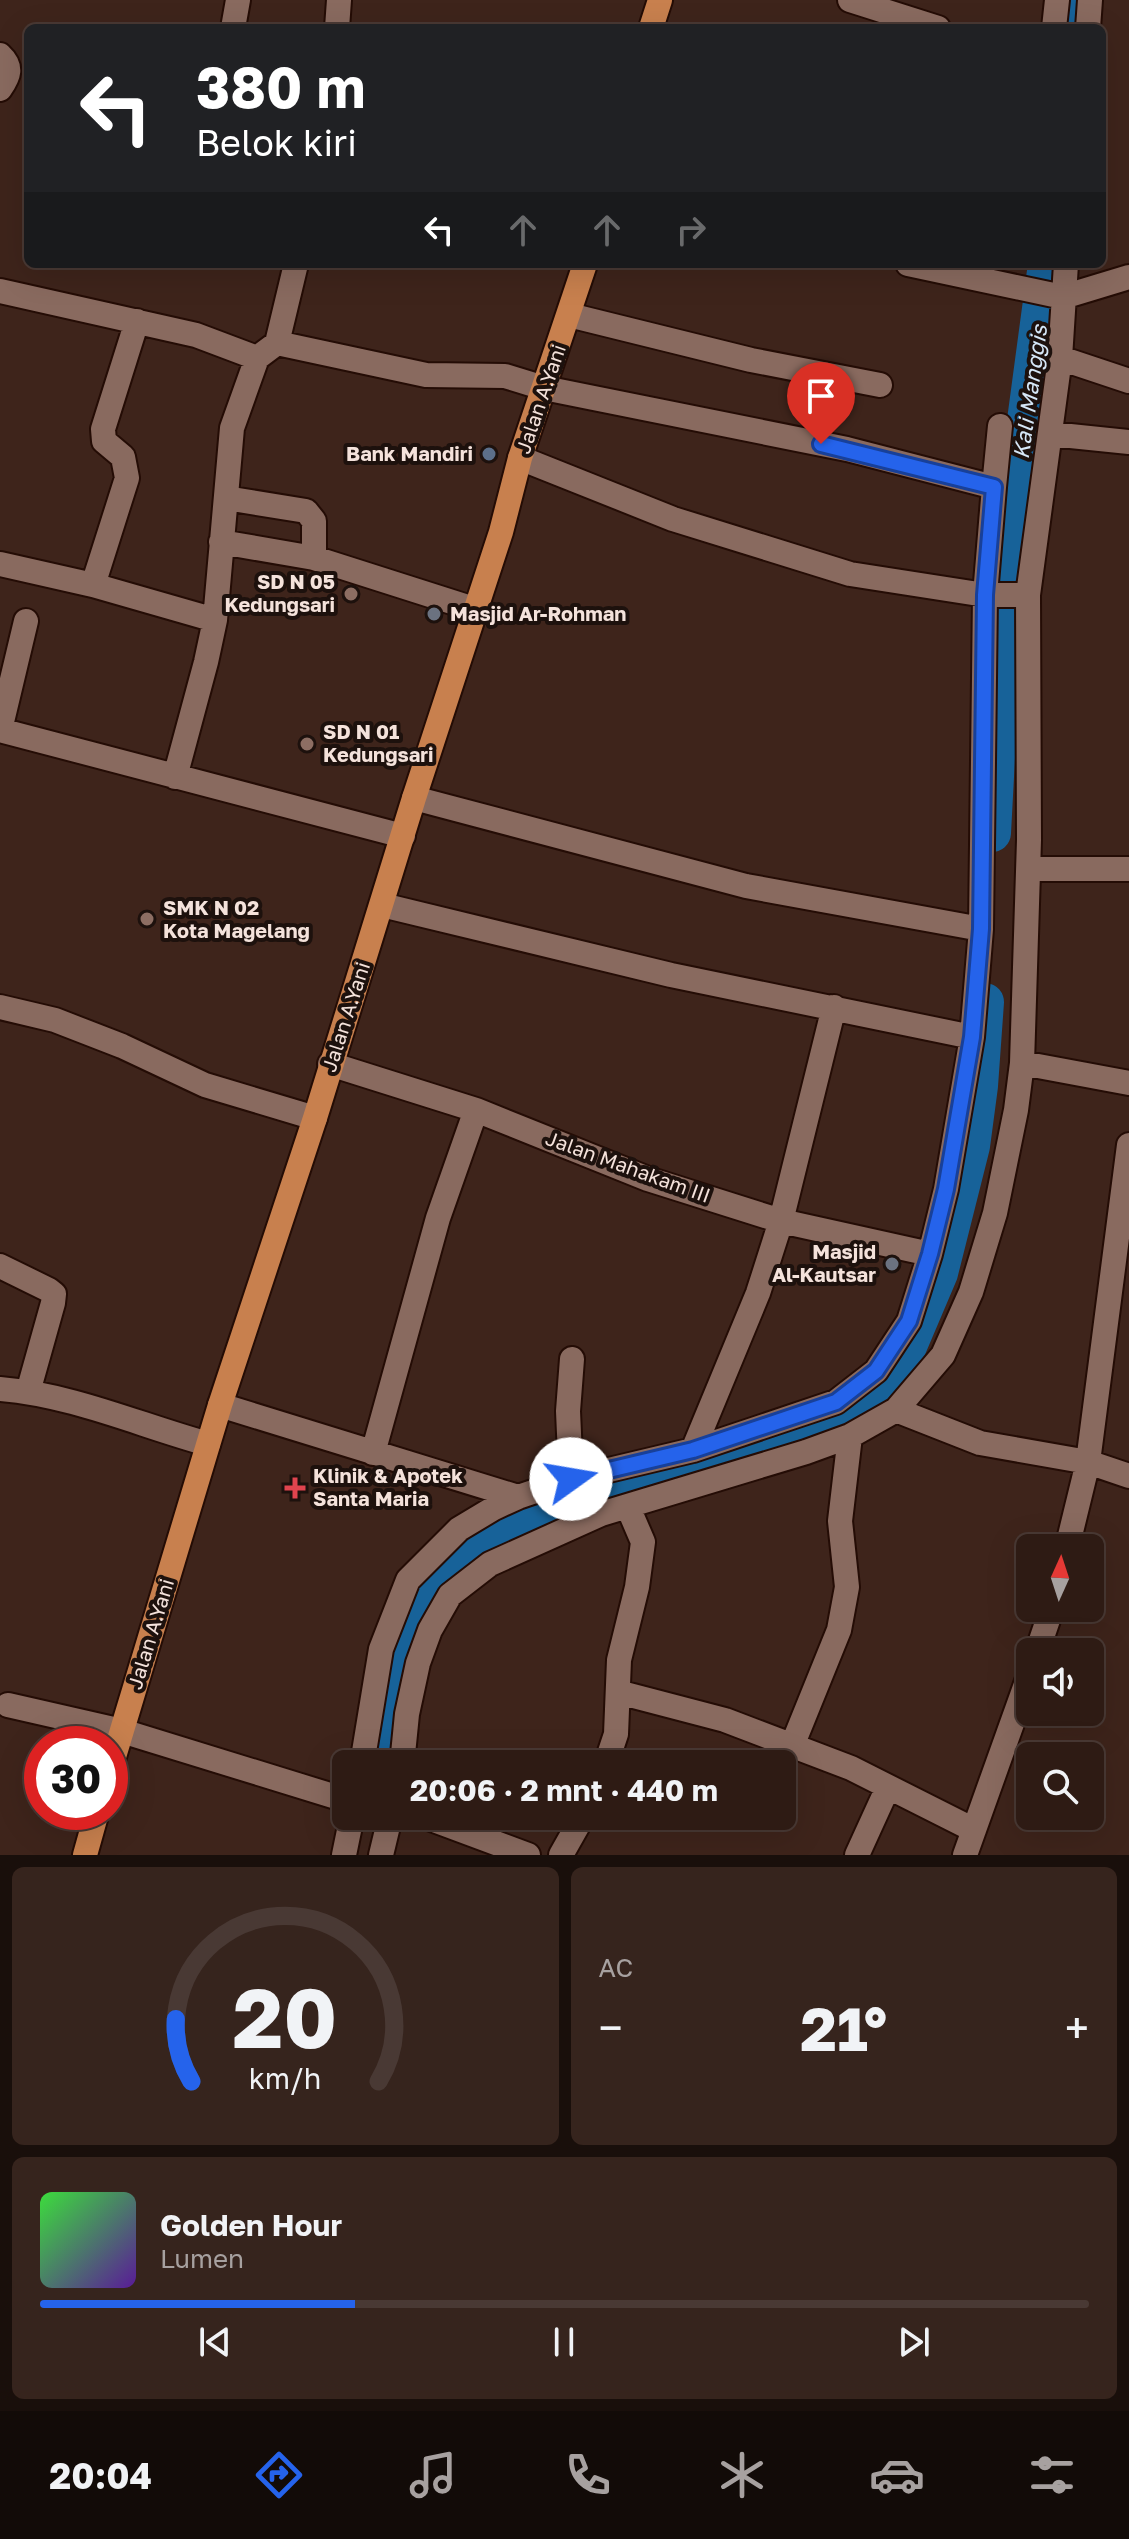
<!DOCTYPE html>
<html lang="id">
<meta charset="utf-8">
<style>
:root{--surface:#2e1b14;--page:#36241d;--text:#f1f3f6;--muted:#a7a1a0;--line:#493934;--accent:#2563eb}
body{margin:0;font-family:"Golos Text",sans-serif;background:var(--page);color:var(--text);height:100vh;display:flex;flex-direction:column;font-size:30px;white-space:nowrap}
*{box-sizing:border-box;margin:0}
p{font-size:26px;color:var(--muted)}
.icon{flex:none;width:44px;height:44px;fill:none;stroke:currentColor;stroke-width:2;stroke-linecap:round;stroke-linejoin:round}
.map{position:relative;height:1855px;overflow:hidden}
.side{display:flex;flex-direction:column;gap:12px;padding:12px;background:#190f0b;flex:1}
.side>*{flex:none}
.hud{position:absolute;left:24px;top:24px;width:1082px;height:244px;border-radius:12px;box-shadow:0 8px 32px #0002,0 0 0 2px var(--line);background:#202124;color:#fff;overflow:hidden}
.needle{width:52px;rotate:3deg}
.tools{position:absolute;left:1016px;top:1534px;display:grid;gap:16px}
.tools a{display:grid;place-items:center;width:88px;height:88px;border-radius:12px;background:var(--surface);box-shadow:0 8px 32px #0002,0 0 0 2px var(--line);font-size:40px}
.speed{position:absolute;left:24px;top:1726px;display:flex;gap:16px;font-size:40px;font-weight:700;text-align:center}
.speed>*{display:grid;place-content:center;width:104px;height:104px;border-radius:50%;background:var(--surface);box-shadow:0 8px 32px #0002,0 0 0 2px var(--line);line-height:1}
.speed .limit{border:12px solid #d22;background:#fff;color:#111}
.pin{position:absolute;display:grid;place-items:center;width:68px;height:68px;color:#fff;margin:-82px -34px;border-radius:50% 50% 50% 0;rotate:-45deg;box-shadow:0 0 8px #0007}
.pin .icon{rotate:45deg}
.me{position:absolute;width:88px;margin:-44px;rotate:77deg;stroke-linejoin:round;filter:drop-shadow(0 0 6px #0008)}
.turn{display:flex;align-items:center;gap:28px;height:168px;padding:0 40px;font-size:36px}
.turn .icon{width:104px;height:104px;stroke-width:2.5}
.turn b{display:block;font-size:56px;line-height:68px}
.lanes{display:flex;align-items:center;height:76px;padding:0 40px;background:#0003;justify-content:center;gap:40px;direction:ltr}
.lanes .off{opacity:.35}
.big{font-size:60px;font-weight:700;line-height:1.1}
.side .card{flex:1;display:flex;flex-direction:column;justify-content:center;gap:12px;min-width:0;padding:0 28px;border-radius:12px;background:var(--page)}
.side .dial{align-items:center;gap:0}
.dial svg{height:208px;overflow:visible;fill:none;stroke:var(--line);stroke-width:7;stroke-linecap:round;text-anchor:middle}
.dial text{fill:var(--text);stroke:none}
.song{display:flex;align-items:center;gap:24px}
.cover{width:96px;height:96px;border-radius:12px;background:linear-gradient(135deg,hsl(120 70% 55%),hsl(270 70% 35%))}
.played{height:8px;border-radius:4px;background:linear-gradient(90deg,var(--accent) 30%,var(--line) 30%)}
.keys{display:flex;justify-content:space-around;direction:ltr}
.heat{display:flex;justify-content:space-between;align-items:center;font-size:44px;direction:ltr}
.side .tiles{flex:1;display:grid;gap:12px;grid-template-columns:1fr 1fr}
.card:last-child{grid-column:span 2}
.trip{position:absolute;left:332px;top:1750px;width:464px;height:80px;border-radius:12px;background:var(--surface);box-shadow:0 8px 32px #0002,0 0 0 2px var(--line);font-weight:700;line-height:80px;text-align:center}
.tab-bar{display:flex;height:128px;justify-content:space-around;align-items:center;background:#120b08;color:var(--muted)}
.tab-bar .icon{width:56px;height:56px}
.tab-bar .current{color:var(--accent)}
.tab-bar b{font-size:36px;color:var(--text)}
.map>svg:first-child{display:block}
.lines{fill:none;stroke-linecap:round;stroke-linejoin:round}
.river{stroke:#176299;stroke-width:38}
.minor-casing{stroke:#240c05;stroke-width:28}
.trunk-casing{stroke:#240c05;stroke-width:28}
.minor{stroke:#896a5f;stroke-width:24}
.trunk{stroke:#c8804e;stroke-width:24}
.route-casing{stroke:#184099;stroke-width:20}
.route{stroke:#2563eb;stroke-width:14}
.service-dot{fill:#5c6f8a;stroke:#1d110d;stroke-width:3}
.education-dot{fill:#8d6e63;stroke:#1d110d;stroke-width:3}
.worship-dot{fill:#6b7280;stroke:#1d110d;stroke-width:3}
.health-dot{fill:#e0444e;stroke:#1d110d;stroke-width:3}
.labels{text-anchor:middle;stroke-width:8;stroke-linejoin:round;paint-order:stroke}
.street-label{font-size:20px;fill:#f4e2db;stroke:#1d110d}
.poi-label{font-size:20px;font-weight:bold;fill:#f4e2db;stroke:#1d110d;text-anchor:start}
.water-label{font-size:22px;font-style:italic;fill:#d6e7f7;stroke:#1d110d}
</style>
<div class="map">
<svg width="1129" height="1855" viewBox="0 0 1129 1855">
<rect width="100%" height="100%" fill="#3e241b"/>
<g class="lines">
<!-- river -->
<path class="river" d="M 1075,28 L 1078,0
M 992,833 L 1006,570 L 1047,264
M 372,1764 L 397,1645 L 417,1588 L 456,1556 L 511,1526 L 726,1466 L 858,1418 L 908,1346 L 939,1273 L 971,1146 L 979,1086 L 985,1002"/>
<!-- minor casing -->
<g class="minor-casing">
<path id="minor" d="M 850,0 L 938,28
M 233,28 L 238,0
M 337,28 L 339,0
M 1054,28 L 1057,0
M 1088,28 L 1090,0
M 0,55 C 13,67 9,76 0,89
M 908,264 L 1063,297 L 1129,277
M 0,291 L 196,335 L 257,358
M 569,315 L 751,360 L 880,385
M 277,343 L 296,264
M 1060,358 L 1129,381
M 1051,434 L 1129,442
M 520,458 L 673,519 L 850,574 L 985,595 L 1028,595
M 994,487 L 1000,426
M 226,498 L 306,511 L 314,521 L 314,558
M 221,542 L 314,558 L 474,609
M 0,564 L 93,585 L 215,620 L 206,662 L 175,777
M 93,585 L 127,478 L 123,457 L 104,441 L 103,429 L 137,321
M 215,620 L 232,428 L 257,358 L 277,343 L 426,375 L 505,376 L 544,388 L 847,449 L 994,487 L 985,595 L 981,929 L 972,1037 L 946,1189 L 930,1254 L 909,1321 L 876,1371 L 836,1402 L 693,1450 L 571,1479 L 518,1497 L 494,1508 L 459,1529 L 408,1580 L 381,1649 L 362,1764
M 0,730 L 403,836
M 0,730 L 26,621
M 414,798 L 746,886 L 981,929
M 1029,869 L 1129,869
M 382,905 L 671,975 L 972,1037
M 0,1007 L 55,1020 L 122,1046 L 205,1085 L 315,1118
M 1022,1063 L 1129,1083
M 330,1064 L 476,1110 L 648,1179 L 781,1221 L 930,1254
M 0,1266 L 49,1290 L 54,1294 L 53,1303 L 28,1392
M 572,1359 L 568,1411 L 571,1479 L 601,1514 L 806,1452 L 850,1436 L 896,1410 L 980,1443 L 1088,1462 L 1129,1476
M 0,1389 C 73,1395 139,1425 208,1444
M 220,1405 L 518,1497
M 896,1410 L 943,1355 L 971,1292 L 995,1213 L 1016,1110 L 1022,1063 L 1029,840 L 1028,595 L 1060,358 L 1066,264
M 693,1450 L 758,1293 L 781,1221 L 834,1007
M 373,1453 L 438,1218 L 476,1110
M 1067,1548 L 1088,1462 L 1129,1145
M 1037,1652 L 1052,1608
M 618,1692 L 725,1720 L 851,1768 L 974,1830
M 8,1705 L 122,1731 L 346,1800
M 792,1746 L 839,1630 L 847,1587 L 840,1521 L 850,1436
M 402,1764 L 407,1714 L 418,1663 L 430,1630 L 450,1595 L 490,1564 L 601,1514
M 606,1764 L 616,1734 L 619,1660 L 637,1587 L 643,1542 L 628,1507
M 423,1816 L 528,1855
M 344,1855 L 352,1816
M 381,1855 L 388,1826 L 394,1816
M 561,1855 L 583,1816
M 857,1855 L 888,1787
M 965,1855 L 1030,1673"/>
</g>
<!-- trunk casing -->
<g class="trunk-casing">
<path id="trunk" d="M 651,28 L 660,0
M 110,1770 L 220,1405 L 315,1118 L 414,798 L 501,532 L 520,458 L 585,264
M 85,1855 L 97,1812"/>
</g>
<!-- minor -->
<use href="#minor" class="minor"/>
<!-- trunk -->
<use href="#trunk" class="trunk"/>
</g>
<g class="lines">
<!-- route casing -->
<g class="route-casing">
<path id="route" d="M 571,1479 L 693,1450 L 836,1402 L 876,1371 L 909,1321 L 930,1254 L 946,1189 L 972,1037 L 981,929 L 985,595 L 994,487 L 821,444"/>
</g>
<!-- route -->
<use href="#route" class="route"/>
</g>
<!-- markers -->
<circle class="service-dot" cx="489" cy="454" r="8"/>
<g class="education-dot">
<circle cx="351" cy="594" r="8"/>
<circle cx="307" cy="744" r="8"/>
<circle cx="147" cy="919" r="8"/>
</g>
<g class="worship-dot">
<circle cx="434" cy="614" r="8"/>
<circle cx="892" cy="1264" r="8"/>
</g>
<path class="health-dot" d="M291 1476h8v8h8v8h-8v8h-8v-8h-8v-8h8z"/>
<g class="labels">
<!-- street labels -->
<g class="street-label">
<text transform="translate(541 399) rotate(-71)" y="7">Jalan A.Yani</text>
<text transform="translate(346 1017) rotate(-72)" y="7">Jalan A.Yani</text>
<text transform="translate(628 1167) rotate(20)" y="7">Jalan Mahakam III</text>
<text transform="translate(151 1634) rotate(-73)" y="7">Jalan A.Yani</text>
</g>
<!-- poi labels -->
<g class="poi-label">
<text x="473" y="461" text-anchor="end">Bank Mandiri</text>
<text x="335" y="589" text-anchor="end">SD N 05<tspan x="335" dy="23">Kedungsari</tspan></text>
<text x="450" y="621">Masjid Ar-Rohman</text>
<text x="323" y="739">SD N 01<tspan x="323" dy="23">Kedungsari</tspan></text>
<text x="163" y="915">SMK N 02<tspan x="163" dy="23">Kota Magelang</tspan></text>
<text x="876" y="1259" text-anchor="end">Masjid<tspan x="876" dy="23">Al-Kautsar</tspan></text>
<text x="313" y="1483">Klinik &amp; Apotek<tspan x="313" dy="23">Santa Maria</tspan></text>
</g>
<!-- water labels -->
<g class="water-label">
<text transform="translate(1030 392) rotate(-82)" y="8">Kali Manggis</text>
</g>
</g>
</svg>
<div class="tools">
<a><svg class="needle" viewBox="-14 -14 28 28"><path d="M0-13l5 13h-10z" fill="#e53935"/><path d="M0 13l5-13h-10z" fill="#a7a1a0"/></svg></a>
<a><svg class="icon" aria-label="sound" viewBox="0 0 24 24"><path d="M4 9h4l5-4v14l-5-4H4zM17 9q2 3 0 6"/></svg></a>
<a><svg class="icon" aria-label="search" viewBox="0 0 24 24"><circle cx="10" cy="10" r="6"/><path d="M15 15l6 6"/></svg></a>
</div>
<div class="speed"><div class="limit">30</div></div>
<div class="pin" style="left:821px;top:444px;background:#d93025"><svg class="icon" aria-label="arrive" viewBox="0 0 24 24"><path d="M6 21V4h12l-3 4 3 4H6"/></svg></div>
<svg class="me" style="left:571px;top:1479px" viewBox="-20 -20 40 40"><circle r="19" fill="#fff"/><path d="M0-13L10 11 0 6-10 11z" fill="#2563eb"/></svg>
<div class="trip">20:06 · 2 mnt · 440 m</div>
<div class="hud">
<div class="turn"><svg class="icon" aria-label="left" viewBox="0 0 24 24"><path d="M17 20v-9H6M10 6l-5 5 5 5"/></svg><div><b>380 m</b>Belok kiri</div></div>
<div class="lanes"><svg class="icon" aria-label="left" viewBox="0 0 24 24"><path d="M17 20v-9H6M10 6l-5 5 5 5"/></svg><svg class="icon off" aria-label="ahead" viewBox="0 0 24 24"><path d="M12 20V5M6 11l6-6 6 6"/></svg><svg class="icon off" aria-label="ahead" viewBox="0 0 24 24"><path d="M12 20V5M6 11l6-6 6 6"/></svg><svg class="icon off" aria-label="right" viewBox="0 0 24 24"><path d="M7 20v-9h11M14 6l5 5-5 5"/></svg></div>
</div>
</div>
<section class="side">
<div class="tiles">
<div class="card dial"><svg viewBox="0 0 100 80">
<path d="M14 69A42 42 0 1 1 86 69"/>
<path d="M14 69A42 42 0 0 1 8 45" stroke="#2563eb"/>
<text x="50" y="56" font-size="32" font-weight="700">20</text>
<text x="50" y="72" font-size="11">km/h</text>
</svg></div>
<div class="card"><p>AC</p>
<div class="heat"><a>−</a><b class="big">21°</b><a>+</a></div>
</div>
<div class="card">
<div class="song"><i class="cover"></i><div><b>Golden Hour</b><p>Lumen</p></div></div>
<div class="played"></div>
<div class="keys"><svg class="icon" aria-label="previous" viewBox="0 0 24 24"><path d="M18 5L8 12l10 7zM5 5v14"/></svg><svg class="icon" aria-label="pause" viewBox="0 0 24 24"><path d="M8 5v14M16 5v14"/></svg><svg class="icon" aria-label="next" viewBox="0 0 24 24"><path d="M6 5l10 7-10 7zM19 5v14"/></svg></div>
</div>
</div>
</section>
<nav class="tab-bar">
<b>20:04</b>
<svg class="icon current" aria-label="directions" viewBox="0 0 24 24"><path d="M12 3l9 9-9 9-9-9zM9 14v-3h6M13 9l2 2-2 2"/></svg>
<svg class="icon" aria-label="music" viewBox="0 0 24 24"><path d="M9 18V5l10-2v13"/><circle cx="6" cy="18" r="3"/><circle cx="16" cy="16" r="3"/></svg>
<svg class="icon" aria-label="phone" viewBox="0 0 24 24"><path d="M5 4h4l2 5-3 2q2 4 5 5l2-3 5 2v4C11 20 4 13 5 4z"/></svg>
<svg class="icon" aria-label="climate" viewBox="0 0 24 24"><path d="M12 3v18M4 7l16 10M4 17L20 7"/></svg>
<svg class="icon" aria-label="car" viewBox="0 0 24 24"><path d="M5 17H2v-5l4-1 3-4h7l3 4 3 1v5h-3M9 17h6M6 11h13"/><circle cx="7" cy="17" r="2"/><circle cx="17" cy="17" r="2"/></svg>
<svg class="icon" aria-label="filters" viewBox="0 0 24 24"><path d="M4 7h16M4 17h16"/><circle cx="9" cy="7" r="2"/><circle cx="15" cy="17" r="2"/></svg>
</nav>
